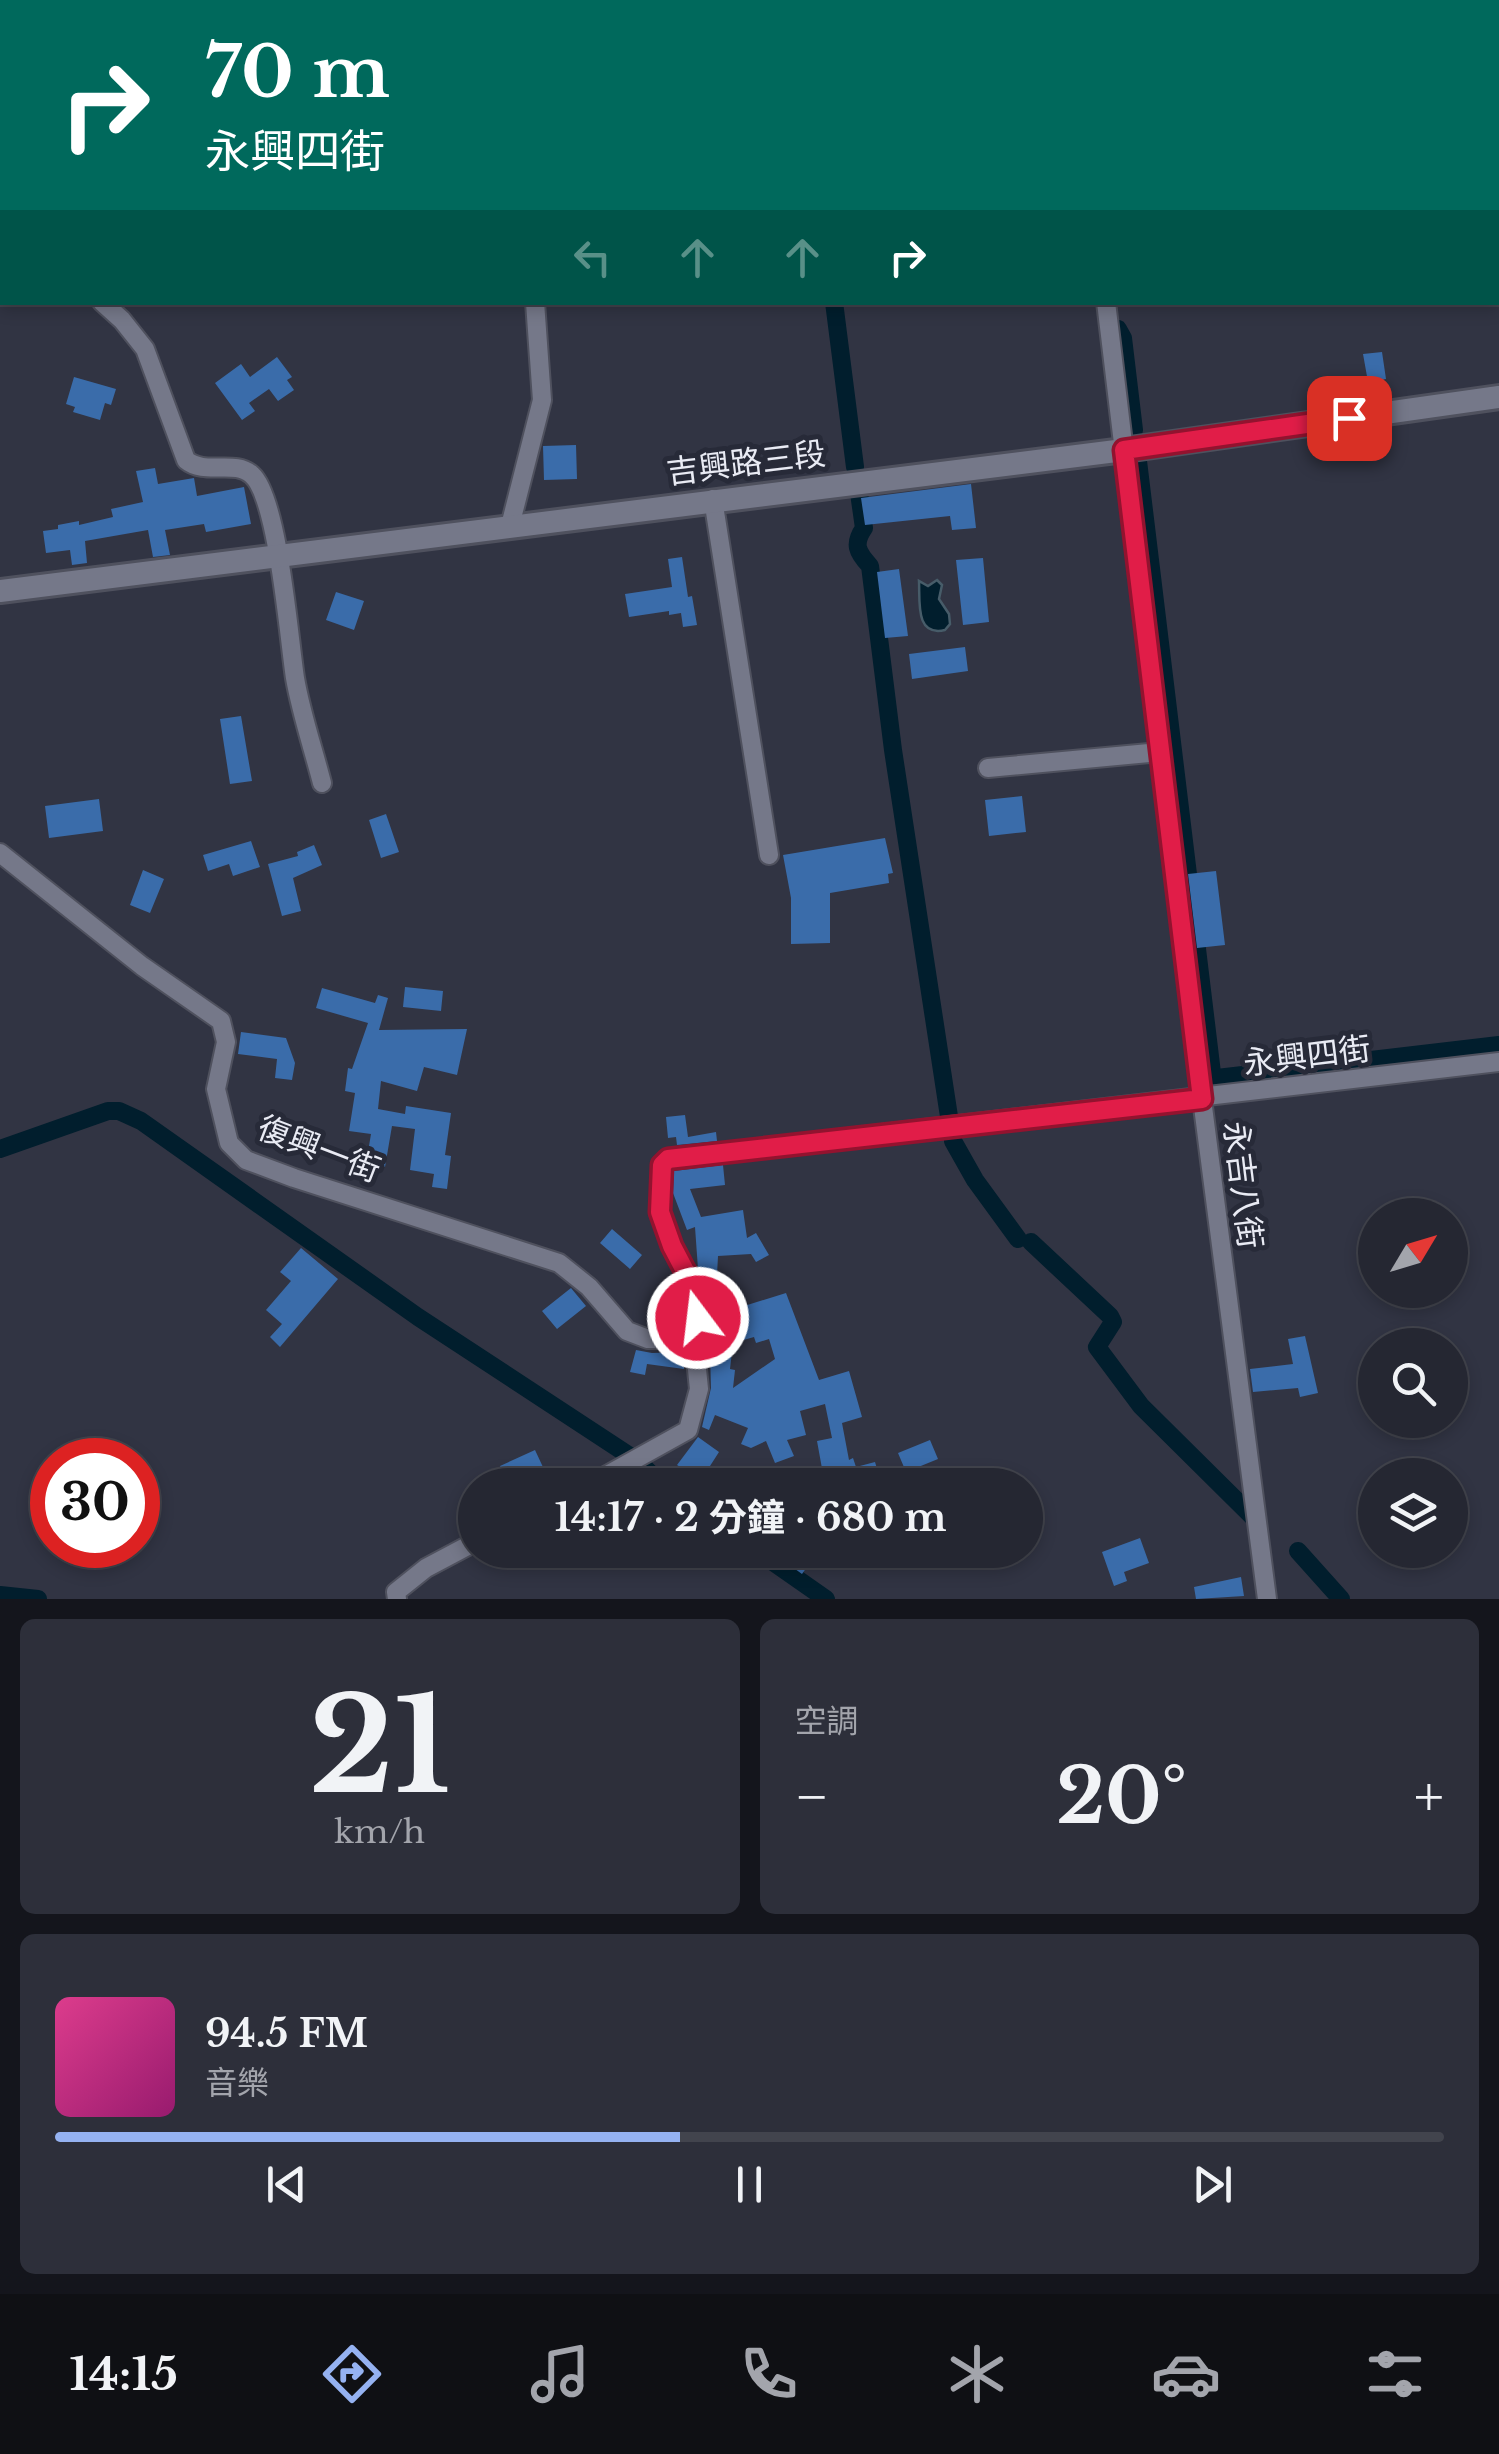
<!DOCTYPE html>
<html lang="zh-TW">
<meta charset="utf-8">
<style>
:root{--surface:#252732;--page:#2d2f3a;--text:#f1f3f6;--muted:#a3a5ac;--line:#42444d;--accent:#95b2f1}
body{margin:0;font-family:"Libre Baskerville","Noto Sans TC",serif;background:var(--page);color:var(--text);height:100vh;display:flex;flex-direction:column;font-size:38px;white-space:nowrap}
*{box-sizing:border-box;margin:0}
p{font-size:32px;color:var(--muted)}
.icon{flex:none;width:55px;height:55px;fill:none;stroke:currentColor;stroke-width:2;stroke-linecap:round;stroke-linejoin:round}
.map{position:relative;height:1599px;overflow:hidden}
.details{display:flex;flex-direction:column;gap:20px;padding:20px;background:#14151c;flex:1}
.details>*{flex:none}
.hud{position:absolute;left:0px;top:0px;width:1500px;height:305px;box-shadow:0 5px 15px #0003,0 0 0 2px var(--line);background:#00695c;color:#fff;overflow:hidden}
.needle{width:65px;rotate:52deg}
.controls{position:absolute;left:1358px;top:1198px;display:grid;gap:20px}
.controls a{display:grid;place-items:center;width:110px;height:110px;border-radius:50%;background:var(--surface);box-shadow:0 5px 15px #0003,0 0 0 2px var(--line);font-size:50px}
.speed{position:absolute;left:30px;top:1438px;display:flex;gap:20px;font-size:50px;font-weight:700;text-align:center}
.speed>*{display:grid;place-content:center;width:130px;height:130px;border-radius:50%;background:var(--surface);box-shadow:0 5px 15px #0003,0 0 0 2px var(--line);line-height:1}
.speed .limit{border:15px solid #d22;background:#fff;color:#111}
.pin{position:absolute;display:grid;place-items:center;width:85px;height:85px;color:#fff;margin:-42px;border-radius:20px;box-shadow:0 5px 15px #0006}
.me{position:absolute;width:110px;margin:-55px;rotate:345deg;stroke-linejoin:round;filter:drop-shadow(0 0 8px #0008)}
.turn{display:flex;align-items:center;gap:35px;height:210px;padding:0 40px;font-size:45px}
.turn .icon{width:130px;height:130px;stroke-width:2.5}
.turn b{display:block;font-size:70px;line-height:85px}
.lanes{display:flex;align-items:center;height:95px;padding:0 40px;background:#0003;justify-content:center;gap:50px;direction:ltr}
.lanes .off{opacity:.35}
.big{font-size:75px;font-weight:700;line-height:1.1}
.details .tile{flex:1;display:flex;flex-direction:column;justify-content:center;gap:15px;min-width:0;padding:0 35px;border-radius:15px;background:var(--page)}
.details .dial{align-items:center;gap:0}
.dial b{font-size:130px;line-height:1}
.song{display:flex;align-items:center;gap:30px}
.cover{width:120px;height:120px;border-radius:15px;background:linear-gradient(135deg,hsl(330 70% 55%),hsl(320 70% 35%))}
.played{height:10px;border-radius:5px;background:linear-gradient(90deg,var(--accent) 45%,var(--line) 45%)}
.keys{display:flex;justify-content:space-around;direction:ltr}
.heat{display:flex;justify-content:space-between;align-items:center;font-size:55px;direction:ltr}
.details .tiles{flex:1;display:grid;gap:20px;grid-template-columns:1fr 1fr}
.tile:last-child{grid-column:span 2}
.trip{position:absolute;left:458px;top:1468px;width:585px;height:100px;border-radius:50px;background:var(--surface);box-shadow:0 5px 15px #0003,0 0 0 2px var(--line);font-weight:700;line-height:100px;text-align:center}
.tab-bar{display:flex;height:160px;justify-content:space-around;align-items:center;background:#0f1014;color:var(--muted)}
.tab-bar .icon{width:70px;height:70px}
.tab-bar .current{color:var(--accent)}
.tab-bar b{font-size:45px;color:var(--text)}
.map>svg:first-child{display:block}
.water{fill:#011e2d;stroke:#475c69;stroke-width:2.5}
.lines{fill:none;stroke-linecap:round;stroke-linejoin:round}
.canal{stroke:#011e2d;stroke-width:18}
.building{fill:#3a6caa;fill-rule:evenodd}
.minor-casing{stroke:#4f515e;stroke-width:22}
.tertiary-casing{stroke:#4f515e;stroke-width:28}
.minor{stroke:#757889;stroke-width:18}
.tertiary{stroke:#757889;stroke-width:22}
.route-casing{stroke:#92132f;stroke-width:25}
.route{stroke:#e11d48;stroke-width:18}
.labels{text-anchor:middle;stroke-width:10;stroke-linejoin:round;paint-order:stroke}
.street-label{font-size:32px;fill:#e9ebf4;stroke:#272a38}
</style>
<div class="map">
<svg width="1499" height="1599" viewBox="0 0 1499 1599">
<rect width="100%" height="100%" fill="#313443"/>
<!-- water -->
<path class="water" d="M 937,580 L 942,585 L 939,599 L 949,614 L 950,624 L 945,630 C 915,637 920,602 919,581 L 928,586 Z"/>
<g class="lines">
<!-- canal -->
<path class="canal" d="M 794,0 L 794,2
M 830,0 L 832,2
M 834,302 L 855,467
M 1118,329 L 1123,338 L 1134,430
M 1138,461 L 1212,1073 L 1217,1078 L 1499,1045
M 859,493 L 864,528 C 853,544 857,552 870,566 L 893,750 L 950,1123
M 953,1141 L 975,1180 L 1018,1239
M 0,1149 L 108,1111 L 119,1111 L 141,1121 L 418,1317 L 636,1460
M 1031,1242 L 1110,1316 L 1113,1322 L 1097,1347 L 1141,1406 L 1252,1516
M 640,1463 L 662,1485
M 756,1550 L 826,1599
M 1298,1551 L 1341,1599
M 0,1595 L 38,1599"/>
</g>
<!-- building -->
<path class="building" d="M 1382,352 L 1386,379 L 1368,382 L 1363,354 Z
M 277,357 L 292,377 L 287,380 L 294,390 L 278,401 L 269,389 L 249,403 L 255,411 L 242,420 L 215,383 L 241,364 L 250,377 Z
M 74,377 L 116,389 L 111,405 L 105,403 L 100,420 L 73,412 L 75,407 L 66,404 Z
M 576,445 L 577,479 L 544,480 L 543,446 Z
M 155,468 L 158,484 L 194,478 L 197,496 L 244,487 L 251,524 L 206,532 L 204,524 L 165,530 L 170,555 L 153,557 L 148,530 L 85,541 L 87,563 L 72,565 L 70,550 L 46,553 L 43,531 L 58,529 L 58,525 L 79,521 L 79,525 L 113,517 L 111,509 L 143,502 L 136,471 Z
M 971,484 L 976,528 L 952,530 L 950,516 L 865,525 L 861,498 Z
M 682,557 L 688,597 L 692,596 L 697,625 L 683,627 L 681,613 L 669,615 L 669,611 L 629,617 L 625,594 L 672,587 L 668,559 Z
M 983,558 L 989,622 L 963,625 L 956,560 Z
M 899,569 L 908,636 L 885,638 L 877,572 Z
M 336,592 L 364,601 L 354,630 L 326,620 Z
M 965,647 L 968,671 L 912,679 L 909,654 Z
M 241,716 L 252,781 L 230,784 L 220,719 Z
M 1022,796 L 1026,832 L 989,836 L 985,800 Z
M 99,799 L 103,831 L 49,838 L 45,806 Z
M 386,814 L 399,852 L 381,858 L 369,820 Z
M 885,838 L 893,873 L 888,874 L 889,883 L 830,893 L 830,943 L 791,944 L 791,898 L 783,855 Z
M 251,841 L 260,867 L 233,876 L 229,864 L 208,871 L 203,855 Z
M 314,845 L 322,865 L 293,878 L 301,911 L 282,916 L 268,864 L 298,856 L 297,852 Z
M 143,870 L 164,879 L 150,913 L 130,905 Z
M 1216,871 L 1225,945 L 1197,948 L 1188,874 Z
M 405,987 L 443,991 L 441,1011 L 403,1007 Z
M 322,988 L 375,1003 L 378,995 L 388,998 L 379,1030 L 467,1029 L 457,1075 L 424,1067 L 417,1091 L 381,1081 L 378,1109 L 405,1114 L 406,1106 L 451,1113 L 445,1155 L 451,1156 L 447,1189 L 432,1187 L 434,1174 L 410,1170 L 415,1129 L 392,1126 L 385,1167 L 366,1164 L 371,1134 L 349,1131 L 355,1093 L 345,1091 L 348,1068 L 352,1069 L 368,1023 L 316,1008 Z
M 241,1032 L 286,1038 L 295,1063 L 292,1080 L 275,1078 L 277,1059 L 238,1054 Z
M 685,1115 L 688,1137 L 716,1132 L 717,1141 L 677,1145 L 676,1137 L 668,1138 L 666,1117 Z
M 723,1165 L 725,1185 L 690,1189 L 701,1217 L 743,1210 L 747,1238 L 756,1233 L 769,1255 L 756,1262 L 751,1254 L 718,1256 L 717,1275 L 702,1276 L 698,1269 L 695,1227 L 687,1230 L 673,1193 L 674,1171 Z
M 612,1229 L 642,1255 L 630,1269 L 600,1243 Z
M 301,1248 L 338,1279 L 280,1347 L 270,1337 L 282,1324 L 266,1310 L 291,1281 L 280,1272 Z
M 571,1288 L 586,1306 L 557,1329 L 542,1311 Z
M 786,1293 L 819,1380 L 849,1371 L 862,1417 L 842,1423 L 849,1460 L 853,1458 L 856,1467 L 875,1462 L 882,1485 L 825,1485 L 817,1441 L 832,1438 L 825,1404 L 800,1411 L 806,1435 L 787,1440 L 794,1456 L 775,1463 L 766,1441 L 751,1448 L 741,1444 L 748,1428 L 715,1415 L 709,1430 L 702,1427 L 711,1388 L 709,1317 ZM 754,1337 L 756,1343 L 769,1339 L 775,1359 L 733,1388 L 735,1370 L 730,1369 L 733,1343 Z
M 1305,1336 L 1318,1393 L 1300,1397 L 1298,1388 L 1253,1392 L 1250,1369 L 1293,1364 L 1288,1339 Z
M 636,1350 L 652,1353 L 683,1352 L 684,1369 L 647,1364 L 645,1375 L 630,1372 Z
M 698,1437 L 719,1452 L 701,1480 L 677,1465 Z
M 930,1440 L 938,1459 L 906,1472 L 898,1453 Z
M 535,1450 L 549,1480 L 536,1485 L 508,1485 L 500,1466 Z
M 1140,1538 L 1149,1563 L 1124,1572 L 1127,1581 L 1114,1586 L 1102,1552 Z
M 776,1550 L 819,1550 L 802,1574 L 784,1561 L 787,1558 Z
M 1241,1577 L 1244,1596 L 1196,1599 L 1194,1587 Z"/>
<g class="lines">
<!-- minor casing -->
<g class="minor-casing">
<path id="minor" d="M 618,0 L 619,2
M 1063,0 L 1064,2
M 1080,2 L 1100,0
M 1,213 L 2,214
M 102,302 L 122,320 L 145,349 L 186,460 C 205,476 235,459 252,475 C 278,498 289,639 295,678 C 301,713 313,748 322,783
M 1106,302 L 1202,1099 L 1267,1599
M 713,499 L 769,855
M 510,526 L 542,400 L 535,302
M 988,768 L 1160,752
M 0,853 L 142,966 L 221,1021 L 226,1042 L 216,1089 L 229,1143 L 246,1160 L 294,1178 L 559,1263 L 589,1287 L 627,1331 L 648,1339 L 694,1340
M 589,1485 L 688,1430 L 699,1389 L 694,1340 L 697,1317 L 693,1286 L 672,1246 L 660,1211 L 662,1165 L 667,1159 L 1499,1062
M 397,1599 L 396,1592 L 426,1568 L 475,1542"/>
</g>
<!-- tertiary casing -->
<g class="tertiary-casing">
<path id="tertiary" d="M 0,591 L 1124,450 L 1499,397"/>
</g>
<!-- minor -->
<use href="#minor" class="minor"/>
<!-- tertiary -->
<use href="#tertiary" class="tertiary"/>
</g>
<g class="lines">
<!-- route casing -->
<g class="route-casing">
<path id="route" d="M 698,1318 L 693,1286 L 672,1246 L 660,1212 L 662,1165 L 668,1159 L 1202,1099 L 1124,450 L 1349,418"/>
</g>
<!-- route -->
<use href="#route" class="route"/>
</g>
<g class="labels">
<!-- street labels -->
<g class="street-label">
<text transform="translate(746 463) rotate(-7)" y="11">吉興路三段</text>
<text transform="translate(1307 1056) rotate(-7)" y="11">永興四街</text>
<text transform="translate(319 1149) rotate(21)" y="11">復興一街</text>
<text transform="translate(1243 1185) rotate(83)" y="11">永吉八街</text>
</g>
</g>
</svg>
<div class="controls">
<a><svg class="needle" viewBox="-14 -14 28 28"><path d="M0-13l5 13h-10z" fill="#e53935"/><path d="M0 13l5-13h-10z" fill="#a3a5ac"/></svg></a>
<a><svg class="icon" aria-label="search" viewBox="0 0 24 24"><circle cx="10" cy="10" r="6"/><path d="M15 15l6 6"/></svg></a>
<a><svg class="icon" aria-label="layers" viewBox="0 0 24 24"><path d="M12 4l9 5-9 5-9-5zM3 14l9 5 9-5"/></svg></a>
</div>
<div class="speed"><div class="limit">30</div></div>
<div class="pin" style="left:1349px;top:418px;background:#d93025"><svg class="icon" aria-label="arrive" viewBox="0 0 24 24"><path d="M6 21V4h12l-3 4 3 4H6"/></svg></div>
<svg class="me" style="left:698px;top:1318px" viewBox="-20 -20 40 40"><circle r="17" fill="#e11d48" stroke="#fff" stroke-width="3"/><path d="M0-11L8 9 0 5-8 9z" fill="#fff"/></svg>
<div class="trip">14:17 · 2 分鐘 · 680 m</div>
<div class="hud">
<div class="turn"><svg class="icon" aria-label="right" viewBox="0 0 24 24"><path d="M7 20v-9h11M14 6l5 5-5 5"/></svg><div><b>70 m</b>永興四街</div></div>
<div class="lanes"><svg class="icon off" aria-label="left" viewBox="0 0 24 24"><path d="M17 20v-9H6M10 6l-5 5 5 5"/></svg><svg class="icon off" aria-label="ahead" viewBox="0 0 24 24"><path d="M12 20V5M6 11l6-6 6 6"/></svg><svg class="icon off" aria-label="ahead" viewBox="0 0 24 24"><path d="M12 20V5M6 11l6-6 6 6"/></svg><svg class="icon" aria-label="right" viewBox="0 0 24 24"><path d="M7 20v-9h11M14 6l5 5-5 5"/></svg></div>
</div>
</div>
<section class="details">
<div class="tiles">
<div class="tile dial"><b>21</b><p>km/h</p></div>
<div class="tile"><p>空調</p>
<div class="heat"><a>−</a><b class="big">20°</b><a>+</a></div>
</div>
<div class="tile">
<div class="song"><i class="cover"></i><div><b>94.5 FM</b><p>音樂</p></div></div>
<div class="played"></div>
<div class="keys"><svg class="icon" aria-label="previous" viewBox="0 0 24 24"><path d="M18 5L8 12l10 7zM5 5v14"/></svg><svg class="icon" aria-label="pause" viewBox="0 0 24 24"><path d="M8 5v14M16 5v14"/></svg><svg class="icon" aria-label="next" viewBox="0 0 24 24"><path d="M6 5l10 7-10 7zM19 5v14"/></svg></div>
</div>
</div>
</section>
<nav class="tab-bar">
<b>14:15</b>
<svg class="icon current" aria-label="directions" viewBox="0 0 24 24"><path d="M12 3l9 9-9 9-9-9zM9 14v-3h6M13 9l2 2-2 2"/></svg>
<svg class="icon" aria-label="music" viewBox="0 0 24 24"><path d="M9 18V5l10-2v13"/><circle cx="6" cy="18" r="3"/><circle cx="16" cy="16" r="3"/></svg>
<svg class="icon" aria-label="phone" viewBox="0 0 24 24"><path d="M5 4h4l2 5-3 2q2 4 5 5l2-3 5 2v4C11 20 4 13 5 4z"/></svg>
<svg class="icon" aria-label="climate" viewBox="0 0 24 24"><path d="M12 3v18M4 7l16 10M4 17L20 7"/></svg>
<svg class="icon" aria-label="car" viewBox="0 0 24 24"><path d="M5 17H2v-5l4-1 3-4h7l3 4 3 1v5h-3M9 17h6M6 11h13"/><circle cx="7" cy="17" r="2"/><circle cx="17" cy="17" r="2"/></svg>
<svg class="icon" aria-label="filters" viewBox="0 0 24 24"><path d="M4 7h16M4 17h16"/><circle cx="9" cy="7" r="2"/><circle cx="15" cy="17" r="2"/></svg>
</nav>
